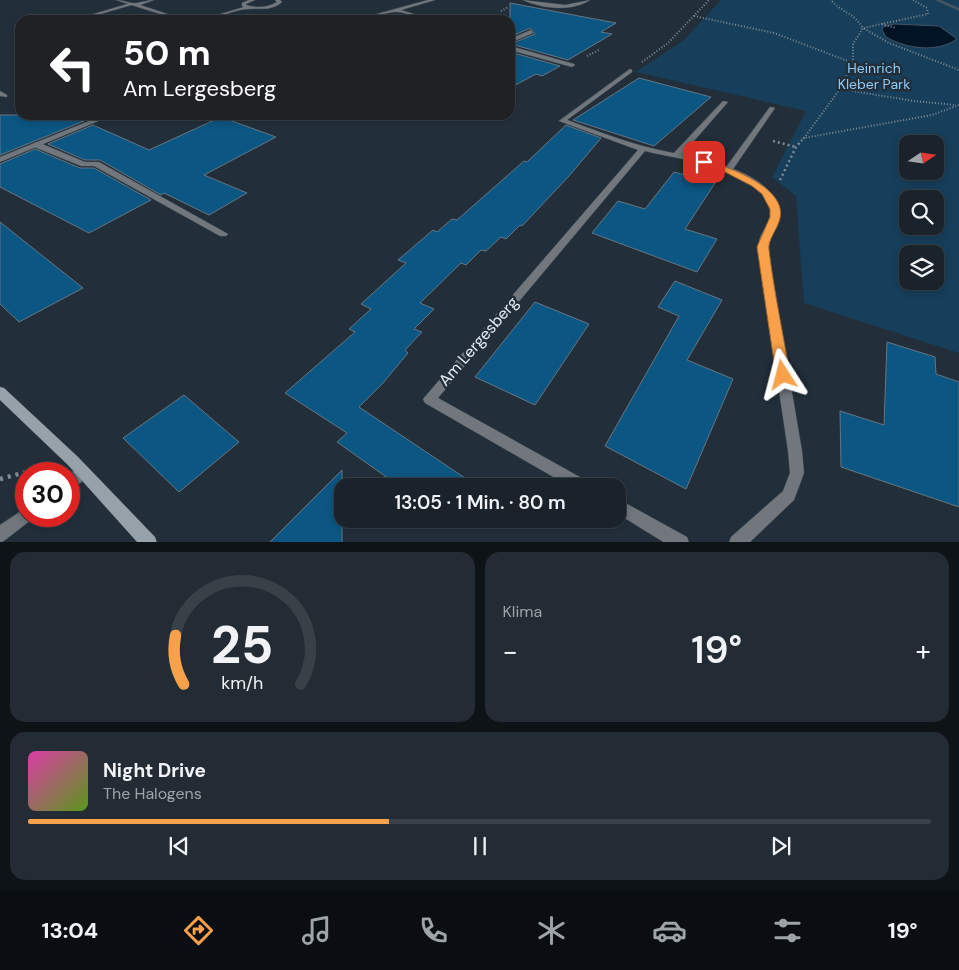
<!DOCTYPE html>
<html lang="de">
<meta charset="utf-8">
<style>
:root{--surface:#1a232c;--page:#232b34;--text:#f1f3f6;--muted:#9fa4a9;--line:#384048;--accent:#f8a14a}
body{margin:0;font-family:"DM Sans",sans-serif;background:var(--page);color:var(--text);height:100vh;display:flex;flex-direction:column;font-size:19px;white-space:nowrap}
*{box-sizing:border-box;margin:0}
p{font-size:16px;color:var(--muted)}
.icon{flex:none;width:28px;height:28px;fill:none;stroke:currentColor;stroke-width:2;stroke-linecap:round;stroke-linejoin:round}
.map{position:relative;height:542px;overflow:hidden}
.details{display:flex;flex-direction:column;gap:10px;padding:10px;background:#0e1318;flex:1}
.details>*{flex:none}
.hud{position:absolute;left:15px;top:15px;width:500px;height:105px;border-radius:15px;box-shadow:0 2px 8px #0003,0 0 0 1px var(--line);background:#202124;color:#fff;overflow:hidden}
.needle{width:32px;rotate:77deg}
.controls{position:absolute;left:899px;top:135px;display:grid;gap:10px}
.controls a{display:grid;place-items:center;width:45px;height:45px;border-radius:10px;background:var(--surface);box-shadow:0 2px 8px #0003,0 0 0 1px var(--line);font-size:25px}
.speed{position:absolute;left:15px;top:462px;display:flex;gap:10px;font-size:25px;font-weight:700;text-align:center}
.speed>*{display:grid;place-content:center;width:65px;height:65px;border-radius:50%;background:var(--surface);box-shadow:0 2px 8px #0003,0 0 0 1px var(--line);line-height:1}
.speed .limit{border:8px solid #d22;background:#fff;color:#111}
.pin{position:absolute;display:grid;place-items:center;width:42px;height:42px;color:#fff;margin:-21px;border-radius:10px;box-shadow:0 2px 8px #0006}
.me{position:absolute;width:55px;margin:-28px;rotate:351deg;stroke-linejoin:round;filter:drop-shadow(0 0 4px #0008)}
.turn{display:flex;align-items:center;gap:18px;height:105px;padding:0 25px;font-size:22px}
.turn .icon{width:65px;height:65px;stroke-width:2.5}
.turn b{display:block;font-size:35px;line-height:42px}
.big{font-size:38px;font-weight:600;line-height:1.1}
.details .card{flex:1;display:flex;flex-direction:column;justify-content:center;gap:8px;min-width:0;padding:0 18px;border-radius:15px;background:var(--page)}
.details .dial{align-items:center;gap:0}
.dial svg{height:130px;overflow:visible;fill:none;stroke:var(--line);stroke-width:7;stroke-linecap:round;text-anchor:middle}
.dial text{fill:var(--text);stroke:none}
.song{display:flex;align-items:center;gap:15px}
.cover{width:60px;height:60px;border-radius:8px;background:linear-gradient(135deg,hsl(320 70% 55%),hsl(90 70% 35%))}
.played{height:5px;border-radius:2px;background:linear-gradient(90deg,var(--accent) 40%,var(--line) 40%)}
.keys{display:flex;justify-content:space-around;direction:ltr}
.heat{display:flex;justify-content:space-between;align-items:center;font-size:28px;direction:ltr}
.details .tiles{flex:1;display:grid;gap:10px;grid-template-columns:1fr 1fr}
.card:last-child{grid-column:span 2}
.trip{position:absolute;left:334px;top:478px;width:292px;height:50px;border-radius:15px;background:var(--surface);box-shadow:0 2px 8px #0003,0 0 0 1px var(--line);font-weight:600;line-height:50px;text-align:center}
.tab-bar{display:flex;height:80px;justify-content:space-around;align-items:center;background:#0a0e12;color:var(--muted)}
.tab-bar .icon{width:35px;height:35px}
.tab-bar .selected{color:var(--accent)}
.tab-bar b{font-size:22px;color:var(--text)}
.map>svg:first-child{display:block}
.green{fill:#173e5a;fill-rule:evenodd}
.water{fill:#001426;stroke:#455564}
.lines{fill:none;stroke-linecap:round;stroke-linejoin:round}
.stream{fill:#455564;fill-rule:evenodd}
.building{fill:#0c5683;stroke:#677682}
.lane-casing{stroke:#3d4a54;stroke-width:1}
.street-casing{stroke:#3d4a54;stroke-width:1}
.secondary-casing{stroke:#3d4a54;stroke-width:1}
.path-far2{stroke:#818c95;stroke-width:2;stroke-dasharray:1 2;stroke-linecap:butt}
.path-far1{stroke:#818c95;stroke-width:2.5;stroke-dasharray:2 3;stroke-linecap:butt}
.path{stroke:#818c95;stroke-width:4.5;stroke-dasharray:3 5;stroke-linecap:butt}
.lane{fill:#71777d;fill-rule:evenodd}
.street{fill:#71777d;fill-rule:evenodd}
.secondary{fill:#96a1a9;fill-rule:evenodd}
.route{fill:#f8a14a;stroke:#a16930}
.labels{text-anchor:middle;stroke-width:5;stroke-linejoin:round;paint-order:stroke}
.far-park-label{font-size:14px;fill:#8dcbfa;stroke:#222f3a}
.street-label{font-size:16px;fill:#e6eef5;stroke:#222f3a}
</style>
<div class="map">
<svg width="959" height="543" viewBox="0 0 959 543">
<rect width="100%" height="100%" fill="#222f3a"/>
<!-- green -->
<path class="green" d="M 721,0 L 959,0 L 959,353 L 804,303 L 796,196 L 772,177 L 806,111 L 636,72 L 684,40 ZM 908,144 L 935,144 L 935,171 L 908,171 ZM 908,199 L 935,199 L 935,226 L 908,226 ZM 908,254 L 935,254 L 935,281 L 908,281 Z"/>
<!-- water -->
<path class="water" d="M 894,24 L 939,26 L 957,39 C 937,53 907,49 886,37 L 882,30 L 883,27 Z"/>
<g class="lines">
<!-- stream -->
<path class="stream" d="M 935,0 L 941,0 L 959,8 L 959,11 Z"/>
</g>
<!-- building -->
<path class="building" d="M 510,3 L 616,23 L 601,32 L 612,34 L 568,60 L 511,44 L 535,34 L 530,28 L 510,37 Z
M 510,52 L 560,66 L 542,76 L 536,74 L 510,88 Z
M 639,78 L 711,97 L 654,146 L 573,120 Z
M 0,115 L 70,115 L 84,121 L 0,155 Z
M 221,117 L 276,137 L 204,175 L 247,193 L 209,215 L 164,193 L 161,195 L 100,160 L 85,160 L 48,144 L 93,125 L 149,150 Z
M 566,125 L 601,138 L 569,176 L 522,226 L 520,225 L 506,239 L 501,237 L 486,251 L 481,250 L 466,265 L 461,263 L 420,303 L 434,309 L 414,329 L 422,332 L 405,350 L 408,353 L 383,383 L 359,407 L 477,486 L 399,486 L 337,442 L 347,433 L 285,393 L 355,332 L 349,329 L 371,309 L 361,304 L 406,263 L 398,260 L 433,230 L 437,232 L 452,219 L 457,220 L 524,161 L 527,162 Z
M 35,149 L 80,168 L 94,168 L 151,200 L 89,233 L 0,187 L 0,164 Z
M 674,172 L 715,183 L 685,229 L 717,239 L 697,272 L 592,233 L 618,201 L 645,209 Z
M 0,222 L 83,288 L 19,322 L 0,304 Z
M 675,281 L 722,300 L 687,360 L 733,379 L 686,489 L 605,446 L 679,316 L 658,307 Z
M 535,302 L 589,324 L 535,405 L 475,377 Z
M 887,342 L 935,357 L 936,374 L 959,382 L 959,507 L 841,467 L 840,411 L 884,425 Z
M 184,395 L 239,442 L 179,492 L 123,438 Z
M 342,470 L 342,543 L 269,543 Z"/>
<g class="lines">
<!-- lane casing -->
<g class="lane-casing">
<path id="lane" d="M 131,3 L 135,4 L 80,20 L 73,20 Z
M 32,14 L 52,19 L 52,20 L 45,20 L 30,16 Z
M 0,91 L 7,95 L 7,97 L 0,96 Z
M 723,101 L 728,102 L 680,157 L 674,157 L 674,153 Z
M 770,107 L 775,108 L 731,172 L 725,172 L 724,170 Z
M 34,143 L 40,143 L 85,162 L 99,162 L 228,234 L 226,236 L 220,236 L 94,166 L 81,166 L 34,147 Z"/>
</g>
<!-- street casing -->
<g class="street-casing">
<path id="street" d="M 116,0 C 123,0 131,4 137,3 C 143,2 148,0 154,0 L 140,5 L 186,20 L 179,20 Z
M 249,0 L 255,0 L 246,4 L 246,5 C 257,8 267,8 277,2 L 275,0 L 280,0 L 282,2 C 272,11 262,8 249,9 C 233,9 217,20 200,20 L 244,7 L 242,6 L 242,3 Z
M 428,0 L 435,0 L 401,10 L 433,20 C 420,20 406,11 394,12 C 381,13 368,20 355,20 Z
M 523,0 L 565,5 L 590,0 C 572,12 542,9 523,0 Z
M 531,30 L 533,33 L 510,43 L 510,39 Z
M 510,46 L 574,64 L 575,65 L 572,67 L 510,50 Z
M 630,69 L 632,70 L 632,72 L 567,120 C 592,129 617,139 643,146 C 681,157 769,164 779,210 C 782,220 772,229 769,238 C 768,244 768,251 769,257 L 802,451 L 804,473 L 794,500 L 749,543 L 729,543 L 731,537 L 783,491 L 790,473 L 788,451 L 759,257 C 758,251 758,244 760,238 C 763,229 773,220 771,209 C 760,167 680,160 645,151 L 438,398 L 587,481 L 589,486 L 569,486 L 425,403 L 423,399 L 638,150 L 559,121 Z
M 104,115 L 113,115 L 0,162 L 0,157 Z
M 82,466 L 87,467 L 89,472 C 86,480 77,486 69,489 L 69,474 Z
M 618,499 L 687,537 L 689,543 L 665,543 L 618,514 Z
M 26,508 L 26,516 L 33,516 L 31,520 L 5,540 L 0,543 L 0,525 Z"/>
</g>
<!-- secondary casing -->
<g class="secondary-casing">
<path id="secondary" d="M 0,387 L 4,388 L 78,457 L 155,537 L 157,543 L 138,543 L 68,465 L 0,400 Z"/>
</g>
<!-- path-far2 -->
<path class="path-far2" d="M 913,0 L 927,8 L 928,14 L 863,28 L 889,43 L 959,70
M 501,11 L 508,7
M 694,16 L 774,33 L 853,63
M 882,24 L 896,28
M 587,56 L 599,50
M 642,62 L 668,43 L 709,0
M 840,89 L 914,101 L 956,105
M 804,138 L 840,89 L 853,63 L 853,44 L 863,28 C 852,11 842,13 831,0
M 801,141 L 804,138 L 932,115 L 959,105"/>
<!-- path-far1 -->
<path class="path-far1" d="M 773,141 L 796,147
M 780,180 L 796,147 L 802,140"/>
<!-- path -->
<path class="path" d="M 0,479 L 45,467"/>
<!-- lane -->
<use href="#lane" class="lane"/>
<!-- street -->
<use href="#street" class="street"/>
<!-- secondary -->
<use href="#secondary" class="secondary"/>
</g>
<!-- route -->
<path class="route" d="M 704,160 C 726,166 787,187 780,218 C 778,229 767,240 769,250 C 774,292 783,333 790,375 L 788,378 L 778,378 L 776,375 L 757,247 L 770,217 L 770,209 L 762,194 L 752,186 L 725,172 L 701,164 L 699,162 Z"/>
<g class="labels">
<!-- far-park labels -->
<g class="far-park-label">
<text x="874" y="73">Heinrich<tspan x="874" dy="16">Kleber Park</tspan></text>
</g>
<!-- street labels -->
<g class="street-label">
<text transform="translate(478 341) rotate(-49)" y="6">Am Lergesberg</text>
</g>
</g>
</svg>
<div class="controls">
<a><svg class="needle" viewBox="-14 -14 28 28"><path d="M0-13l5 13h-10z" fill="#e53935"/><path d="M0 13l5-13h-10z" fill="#9fa4a9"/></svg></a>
<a><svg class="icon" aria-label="search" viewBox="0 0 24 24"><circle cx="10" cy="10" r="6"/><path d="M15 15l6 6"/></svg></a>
<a><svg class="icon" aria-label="layers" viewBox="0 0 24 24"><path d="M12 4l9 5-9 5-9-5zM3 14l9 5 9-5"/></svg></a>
</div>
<div class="speed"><div class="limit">30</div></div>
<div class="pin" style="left:704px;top:162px;background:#d93025"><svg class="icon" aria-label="arrive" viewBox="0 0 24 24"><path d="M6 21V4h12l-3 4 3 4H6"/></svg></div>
<svg class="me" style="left:783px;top:375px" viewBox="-20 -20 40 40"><path d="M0-17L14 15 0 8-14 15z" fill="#f8a14a" stroke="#fff" stroke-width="4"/></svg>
<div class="trip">13:05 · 1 Min. · 80 m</div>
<div class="hud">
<div class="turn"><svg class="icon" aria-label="left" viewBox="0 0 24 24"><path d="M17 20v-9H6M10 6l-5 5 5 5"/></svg><div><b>50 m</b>Am Lergesberg</div></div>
</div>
</div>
<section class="details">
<div class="tiles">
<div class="card dial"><svg viewBox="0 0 100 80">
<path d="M14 69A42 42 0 1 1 86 69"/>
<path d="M14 69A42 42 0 0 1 9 39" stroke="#f8a14a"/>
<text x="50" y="56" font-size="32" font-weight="700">25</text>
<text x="50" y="72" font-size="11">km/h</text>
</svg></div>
<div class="card"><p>Klima</p>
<div class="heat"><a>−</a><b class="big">19°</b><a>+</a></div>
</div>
<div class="card">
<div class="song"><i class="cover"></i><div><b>Night Drive</b><p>The Halogens</p></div></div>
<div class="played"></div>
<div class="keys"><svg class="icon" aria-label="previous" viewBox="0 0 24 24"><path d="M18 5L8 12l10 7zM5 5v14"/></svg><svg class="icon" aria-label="pause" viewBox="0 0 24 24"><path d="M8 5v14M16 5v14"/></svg><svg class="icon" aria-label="next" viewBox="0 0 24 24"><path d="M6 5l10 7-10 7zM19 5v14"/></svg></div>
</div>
</div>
</section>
<nav class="tab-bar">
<b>13:04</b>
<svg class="icon selected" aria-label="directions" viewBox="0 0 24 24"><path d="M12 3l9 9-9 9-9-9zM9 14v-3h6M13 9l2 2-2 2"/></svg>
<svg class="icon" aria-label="music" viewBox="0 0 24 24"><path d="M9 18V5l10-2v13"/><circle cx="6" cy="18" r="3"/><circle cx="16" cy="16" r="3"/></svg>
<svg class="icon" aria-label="phone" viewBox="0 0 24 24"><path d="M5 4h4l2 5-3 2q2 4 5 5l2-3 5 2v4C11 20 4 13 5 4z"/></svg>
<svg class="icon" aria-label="climate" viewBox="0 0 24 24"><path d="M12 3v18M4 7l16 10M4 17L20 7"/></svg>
<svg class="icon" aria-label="car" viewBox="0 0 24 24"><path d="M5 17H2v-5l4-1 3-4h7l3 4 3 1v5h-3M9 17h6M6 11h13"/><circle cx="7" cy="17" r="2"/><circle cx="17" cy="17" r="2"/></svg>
<svg class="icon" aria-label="filters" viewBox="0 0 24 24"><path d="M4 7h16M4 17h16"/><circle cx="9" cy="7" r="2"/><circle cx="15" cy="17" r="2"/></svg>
<b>19°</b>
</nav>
